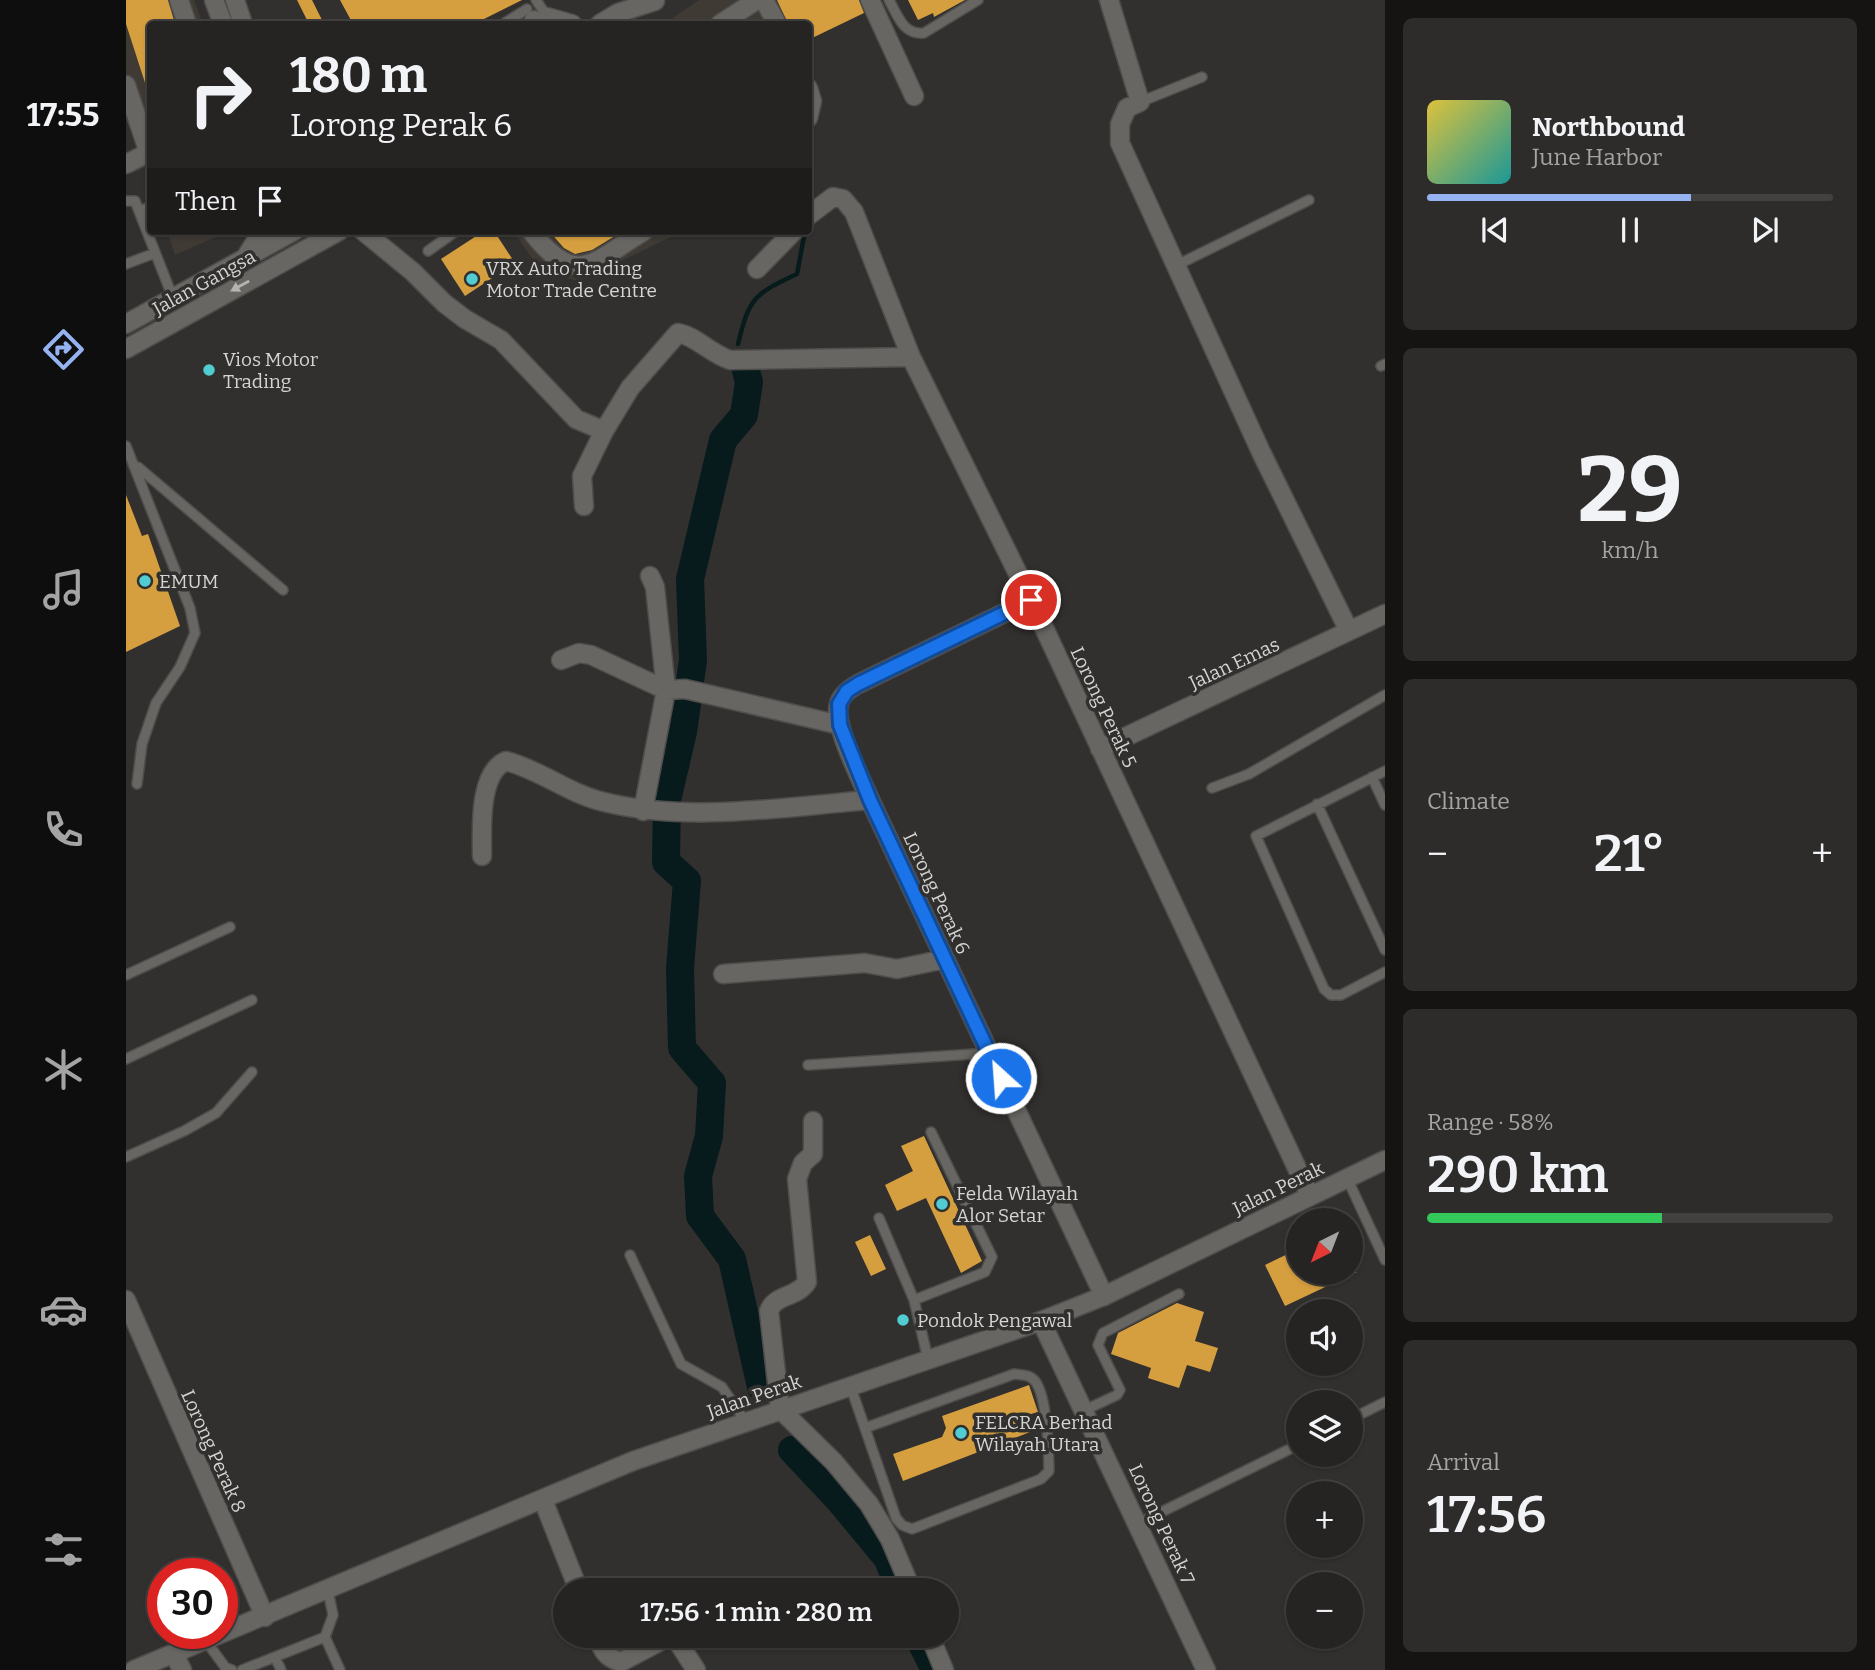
<!DOCTYPE html>
<meta charset="utf-8">
<style>
:root{--surface:#262422;--page:#2e2c2a;--text:#f1f3f6;--muted:#a4a4a5;--line:#424140;--accent:#95b2f1}
body{margin:0;font-family:Bitter,serif;background:var(--page);color:var(--text);height:100vh;display:flex;flex-direction:column;font-size:26px;white-space:nowrap}
*{box-sizing:border-box;margin:0}
p{font-size:23px;color:var(--muted)}
.icon{flex:none;width:38px;height:38px;fill:none;stroke:currentColor;stroke-width:2;stroke-linecap:round;stroke-linejoin:round}
.map{position:relative;flex:1;overflow:hidden}
.drawer{display:flex;flex-direction:column;gap:18px;padding:18px;background:#151413;width:490px}
.drawer>*{flex:none}
.top-card{position:absolute;left:21px;top:21px;width:665px;height:214px;border-radius:7px;box-shadow:0 2px 5px #0004,0 0 0 2px var(--line);background:#262422;color:var(--text);overflow:hidden}
.needle{width:46px;rotate:222deg}
.controls{position:absolute;left:1160px;top:1208px;display:grid;gap:14px}
.controls a{display:grid;place-items:center;width:77px;height:77px;border-radius:50%;background:var(--surface);box-shadow:0 2px 5px #0004,0 0 0 2px var(--line);font-size:35px}
.speed{position:absolute;left:21px;top:1558px;display:flex;gap:14px;font-size:35px;font-weight:700;text-align:center}
.speed>*{display:grid;place-content:center;width:91px;height:91px;border-radius:50%;background:var(--surface);box-shadow:0 2px 5px #0004,0 0 0 2px var(--line);line-height:1}
.speed .limit{border:10px solid #d22;background:#fff;color:#111}
.pin{position:absolute;display:grid;place-items:center;width:60px;height:60px;color:#fff;margin:-30px;border:4px solid #fff;border-radius:50%;box-shadow:0 2px 7px #0007}
.me{position:absolute;width:77px;margin:-38px;rotate:334deg;stroke-linejoin:round;filter:drop-shadow(0 0 5px #0008)}
.turn{display:flex;align-items:center;gap:24px;height:147px;padding:0 28px;font-size:32px}
.turn .icon{width:91px;height:91px;stroke-width:2.5}
.turn b{display:block;font-size:49px;line-height:60px}
.then{display:flex;align-items:center;height:66px;padding:0 28px;background:#0003;gap:14px;font-size:26px}
.big{font-size:52px;font-weight:600;line-height:1.1}
.drawer .tile{flex:1;display:flex;flex-direction:column;justify-content:center;gap:10px;min-width:0;padding:0 24px;border-radius:10px;background:var(--page)}
.drawer .dial{align-items:center;gap:0}
.dial b{font-size:91px;line-height:1}
.song{display:flex;align-items:center;gap:21px}
.cover{width:84px;height:84px;border-radius:10px;background:linear-gradient(135deg,hsl(50 70% 55%),hsl(180 70% 35%))}
.played{height:7px;border-radius:4px;background:linear-gradient(90deg,var(--accent) 65%,var(--line) 65%)}
.keys{display:flex;justify-content:space-around;direction:ltr}
.heat{display:flex;justify-content:space-between;align-items:center;font-size:38px;direction:ltr}
.charge{height:10px;border-radius:5px;background:linear-gradient(90deg,#34c759 58%,var(--line) 0)}
.trip{position:absolute;left:427px;top:1578px;width:406px;height:70px;border-radius:35px;background:var(--surface);box-shadow:0 2px 5px #0004,0 0 0 2px var(--line);font-weight:600;line-height:70px;text-align:center}
main{display:flex;flex:1;min-height:0}
.menu{display:flex;flex-direction:column;width:126px;justify-content:space-around;align-items:center;background:#0f0e0e;color:var(--muted)}
.menu .icon{width:49px;height:49px}
.menu .current{color:var(--accent)}
.menu b{font-size:32px;color:var(--text)}
.map>svg:first-child{display:block}
.built{fill:#3f3a33}
.lines{fill:none;stroke-linecap:round;stroke-linejoin:round}
.stream{stroke:#071b1c;stroke-width:4.5}
.river{stroke:#071b1c;stroke-width:28}
.building{fill:#d59f3f}
.lane-casing{stroke:#4e4d4b;stroke-width:12}
.street-casing{stroke:#4e4d4b;stroke-width:21}
.secondary-casing{stroke:#4e4d4b;stroke-width:21}
.lane{stroke:#686663;stroke-width:9}
.street{stroke:#686663;stroke-width:18}
.secondary{stroke:#686663;stroke-width:18}
.oneway{fill:#b4b3b1}
.route-casing{stroke:#114b97;stroke-width:18}
.route{stroke:#1a73e8;stroke-width:12}
.poi-dot{fill:#51ccd2;stroke:#32302e;stroke-width:2.5}
.labels{text-anchor:middle;stroke-width:7;stroke-linejoin:round;paint-order:stroke}
.poi-label{font-size:19px;fill:#d5d4d3;stroke:#32302e;text-anchor:start}
.street-label{font-size:19px;fill:#d5d4d3;stroke:#32302e}
</style>
<main>
<nav class="menu">
<b>17:55</b>
<svg class="icon current" aria-label="directions" viewBox="0 0 24 24"><path d="M12 3l9 9-9 9-9-9zM9 14v-3h6M13 9l2 2-2 2"/></svg>
<svg class="icon" aria-label="music" viewBox="0 0 24 24"><path d="M9 18V5l10-2v13"/><circle cx="6" cy="18" r="3"/><circle cx="16" cy="16" r="3"/></svg>
<svg class="icon" aria-label="phone" viewBox="0 0 24 24"><path d="M5 4h4l2 5-3 2q2 4 5 5l2-3 5 2v4C11 20 4 13 5 4z"/></svg>
<svg class="icon" aria-label="climate" viewBox="0 0 24 24"><path d="M12 3v18M4 7l16 10M4 17L20 7"/></svg>
<svg class="icon" aria-label="car" viewBox="0 0 24 24"><path d="M5 17H2v-5l4-1 3-4h7l3 4 3 1v5h-3M9 17h6M6 11h13"/><circle cx="7" cy="17" r="2"/><circle cx="17" cy="17" r="2"/></svg>
<svg class="icon" aria-label="filters" viewBox="0 0 24 24"><path d="M4 7h16M4 17h16"/><circle cx="9" cy="7" r="2"/><circle cx="15" cy="17" r="2"/></svg>
</nav>
<div class="map">
<svg width="1259" height="1670" viewBox="0 0 1259 1670">
<rect width="100%" height="100%" fill="#32302e"/>
<!-- built -->
<path class="built" d="M 0,0 L 68,0 L 77,24 L 24,24 L 24,182 L 0,111 Z
M 573,0 L 644,0 L 656,24 L 538,24 Z
M 41,231 L 103,231 L 49,255 Z
M 387,231 L 557,231 L 454,281 L 417,274 Z"/>
<g class="lines">
<!-- stream -->
<path class="stream" d="M 612,344 C 623,298 628,294 671,274 L 679,231"/>
<!-- river -->
<path class="river" d="M 619,367 L 623,382 L 618,415 L 597,440 L 564,579 L 567,660 L 557,732 L 541,800 L 540,862 L 561,881 L 554,968 L 556,1048 L 586,1083 L 583,1136 L 572,1176 L 574,1216 L 606,1259 L 635,1387
M 666,1450 L 714,1501 L 762,1559 L 774,1591
M 792,1636 L 809,1670"/>
</g>
<!-- building -->
<path class="building" d="M 0,0 L 42,0 L 49,24 L 24,24 L 24,92 L 22,92 L 0,24 Z
M 171,0 L 186,0 L 198,24 L 183,24 Z
M 214,0 L 396,0 L 348,24 L 227,24 Z
M 651,0 L 733,0 L 738,13 L 682,40 L 682,24 L 662,24 Z
M 782,0 L 839,0 L 808,17 L 807,13 L 792,20 Z
M 358,231 L 368,231 L 389,263 L 339,296 L 315,259 Z
M 423,231 L 497,231 L 466,250 L 449,254 L 438,248 Z
M 0,495 L 16,536 L 22,534 L 54,626 L 0,652 Z
M 798,1136 L 856,1261 L 835,1273 L 800,1198 L 771,1211 L 759,1185 L 787,1171 L 775,1146 Z
M 744,1235 L 760,1269 L 745,1276 L 729,1242 Z
M 1172,1249 L 1172,1272 L 1231,1272 L 1159,1306 L 1139,1265 Z
M 1051,1303 L 1078,1312 L 1069,1341 L 1092,1348 L 1084,1372 L 1061,1365 L 1053,1388 L 1022,1378 L 1025,1368 L 985,1354 L 992,1333 Z
M 903,1385 L 912,1412 L 898,1416 L 904,1432 L 777,1481 L 767,1454 L 816,1437 L 820,1428 L 816,1416 Z"/>
<g class="lines">
<!-- lane casing -->
<g class="lane-casing">
<path id="lane" d="M 410,0 L 422,18
M 763,0 C 772,16 777,35 798,33 L 852,0
M 377,24 L 401,9
M 1014,102 L 1076,77
M 0,201 L 9,201 L 47,298
M 13,211 L 24,207
M 302,251 L 330,231
M 0,264 L 29,253
M 1049,266 L 1183,200
M 1255,366 L 1259,364
M 0,446 L 64,608 L 69,633 L 54,667 L 30,703 L 16,744 L 11,784
M 12,467 L 157,590
M 1259,771 L 1130,836 L 1198,989 L 1205,995 L 1215,995 L 1259,972
M 1246,777 L 1259,805
M 1086,788 L 1123,774 L 1259,695
M 1191,804 L 1259,950
M 0,975 L 104,927
M 0,1059 L 126,1000
M 682,1065 L 863,1053
M 0,1157 L 58,1131 L 90,1113 L 126,1072
M 1221,1178 L 1259,1260
M 753,1218 L 788,1300
M 504,1255 L 555,1364 L 596,1387 L 619,1421
M 802,1359 L 788,1300 L 859,1272 L 866,1257 L 805,1132
M 724,1385 L 770,1518 L 776,1525 L 786,1529 L 915,1479 L 923,1471 C 923,1451 921,1396 909,1381 C 903,1374 895,1375 888,1374 L 739,1428
M 959,1410 L 991,1395 L 994,1390 L 972,1345 L 977,1333 L 1053,1294
M 1225,1419 L 1259,1402
M 1013,1523 L 1172,1445
M 199,1637 L 214,1670
M 80,1641 L 99,1667 L 106,1670
M 149,1657 L 155,1670
M 116,1670 L 199,1637 L 207,1615 L 202,1591"/>
</g>
<!-- street casing -->
<g class="street-casing">
<path id="street" d="M 53,0 L 61,24
M 638,0 L 651,24
M 744,0 L 788,96
M 983,0 L 1014,102 L 1001,108 L 994,124 L 994,143 L 1135,452 L 1223,631
M 594,24 L 631,0
M 0,85 L 21,147
M 682,88 L 686,101 L 682,118
M 0,164 L 16,156 L 24,146
M 682,216 L 707,197 L 717,199 L 728,212 L 785,357 L 905,600 L 1184,1196
M 237,231 L 287,272 L 318,303 L 339,319 L 375,340 L 450,419 L 478,431 L 504,388 L 552,333 C 570,336 585,354 604,360 L 785,357
M 405,231 C 450,289 466,263 518,231
M 631,269 L 668,231
M 458,506 L 456,476 L 478,431
M 905,600 L 732,684 C 725,688 715,695 713,704 C 707,726 735,778 744,800 L 978,1296
M 435,660 L 453,653 L 465,655 L 540,690 L 559,689 L 714,725
M 974,749 L 1259,614
M 517,811 L 540,690 L 529,587 L 524,576
M 356,856 C 356,830 352,773 380,761 C 415,770 443,794 478,802 C 564,823 656,807 744,800
M 597,974 L 739,963 L 771,969 L 819,959
M 687,1121 L 687,1154 L 677,1163 L 671,1179 L 681,1282 C 671,1298 649,1294 643,1311 L 654,1409 L 708,1462 L 743,1504 L 764,1539 L 786,1591
M 0,1300 L 139,1617
M 915,1321 L 1080,1670
M 417,1500 L 453,1591
M 471,1636 C 476,1650 480,1658 495,1662 L 544,1636
M 548,1636 L 570,1670
M 804,1636 L 818,1670
M 48,1654 L 56,1670"/>
</g>
<!-- secondary casing -->
<g class="secondary-casing">
<path id="secondary" d="M 88,0 L 97,24
M 109,0 L 117,24
M 421,17 L 446,24
M 407,24 L 408,20
M 474,24 L 492,13 L 529,1
M 121,255 L 136,231
M 0,324 L 168,231
M 0,349 L 213,231
M 8,1670 L 507,1461 L 915,1321 L 978,1296 L 1259,1160"/>
</g>
<!-- lane -->
<use href="#lane" class="lane"/>
<!-- street -->
<use href="#street" class="street"/>
<!-- secondary -->
<use href="#secondary" class="secondary"/>
</g>
<!-- one-way arrows -->
<defs><path id="oneway-solid" d="M-6-.8H1V-3.2L6.5 0L1 3.2V.8H-6Z" transform="scale(1.75)"/></defs>
<use class="oneway" href="#oneway-solid" transform="translate(114 286) rotate(151)"/>
<g class="lines">
<!-- route casing -->
<g class="route-casing">
<path id="route" d="M 875,1078 L 744,800 L 714,725 L 713,704 L 721,691 L 732,684 L 905,600"/>
</g>
<!-- route -->
<use href="#route" class="route"/>
</g>
<!-- markers -->
<g class="poi-dot">
<circle cx="346" cy="279" r="7"/>
<circle cx="83" cy="370" r="7"/>
<circle cx="19" cy="581" r="7"/>
<circle cx="816" cy="1204" r="7"/>
<circle cx="777" cy="1320" r="7"/>
<circle cx="835" cy="1433" r="7"/>
</g>
<g class="labels">
<!-- poi labels -->
<g class="poi-label">
<text x="360" y="275">VRX Auto Trading<tspan x="360" dy="22">Motor Trade Centre</tspan></text>
<text x="97" y="366">Vios Motor<tspan x="97" dy="22">Trading</tspan></text>
<text x="33" y="588">EMUM</text>
<text x="830" y="1200">Felda Wilayah<tspan x="830" dy="22">Alor Setar</tspan></text>
<text x="791" y="1327">Pondok Pengawal</text>
<text x="849" y="1429">FELCRA Berhad<tspan x="849" dy="22">Wilayah Utara</tspan></text>
</g>
<!-- street labels -->
<g class="street-label">
<text transform="translate(78 282) rotate(-29)" y="7">Jalan Gangsa</text>
<text transform="translate(1108 663) rotate(-25)" y="7">Jalan Emas</text>
<text transform="translate(978 707) rotate(65)" y="7">Lorong Perak 5</text>
<text transform="translate(811 893) rotate(65)" y="7">Lorong Perak 6</text>
<text transform="translate(1152 1188) rotate(-26)" y="7">Jalan Perak</text>
<text transform="translate(628 1396) rotate(-19)" y="7">Jalan Perak</text>
<text transform="translate(88 1451) rotate(66)" y="7">Lorong Perak 8</text>
<text transform="translate(1036 1524) rotate(65)" y="7">Lorong Perak 7</text>
</g>
</g>
</svg>
<div class="controls">
<a><svg class="needle" viewBox="-14 -14 28 28"><path d="M0-13l5 13h-10z" fill="#e53935"/><path d="M0 13l5-13h-10z" fill="#a4a4a5"/></svg></a>
<a><svg class="icon" aria-label="sound" viewBox="0 0 24 24"><path d="M4 9h4l5-4v14l-5-4H4zM17 9q2 3 0 6"/></svg></a>
<a><svg class="icon" aria-label="layers" viewBox="0 0 24 24"><path d="M12 4l9 5-9 5-9-5zM3 14l9 5 9-5"/></svg></a>
<a>+</a>
<a>−</a>
</div>
<div class="speed"><div class="limit">30</div></div>
<div class="pin" style="left:905px;top:600px;background:#d93025"><svg class="icon" aria-label="arrive" viewBox="0 0 24 24"><path d="M6 21V4h12l-3 4 3 4H6"/></svg></div>
<svg class="me" style="left:875px;top:1078px" viewBox="-20 -20 40 40"><circle r="17" fill="#1a73e8" stroke="#fff" stroke-width="3"/><path d="M0-11L8 9 0 5-8 9z" fill="#fff"/></svg>
<div class="trip">17:56 · 1 min · 280 m</div>
<div class="top-card">
<div class="turn"><svg class="icon" aria-label="right" viewBox="0 0 24 24"><path d="M7 20v-9h11M14 6l5 5-5 5"/></svg><div><b>180 m</b>Lorong Perak 6</div></div>
<div class="then">Then<svg class="icon" aria-label="arrive" viewBox="0 0 24 24"><path d="M6 21V4h12l-3 4 3 4H6"/></svg></div>
</div>
</div>
<section class="drawer">
<div class="tile">
<div class="song"><i class="cover"></i><div><b>Northbound</b><p>June Harbor</p></div></div>
<div class="played"></div>
<div class="keys"><svg class="icon" aria-label="previous" viewBox="0 0 24 24"><path d="M18 5L8 12l10 7zM5 5v14"/></svg><svg class="icon" aria-label="pause" viewBox="0 0 24 24"><path d="M8 5v14M16 5v14"/></svg><svg class="icon" aria-label="next" viewBox="0 0 24 24"><path d="M6 5l10 7-10 7zM19 5v14"/></svg></div>
</div>
<div class="tile dial"><b>29</b><p>km/h</p></div>
<div class="tile"><p>Climate</p>
<div class="heat"><a>−</a><b class="big">21°</b><a>+</a></div>
</div>
<div class="tile"><p>Range · 58%</p><b class="big">290 km</b><div class="charge"></div></div>
<div class="tile"><p>Arrival</p><b class="big">17:56</b></div>
</section>
</main>
